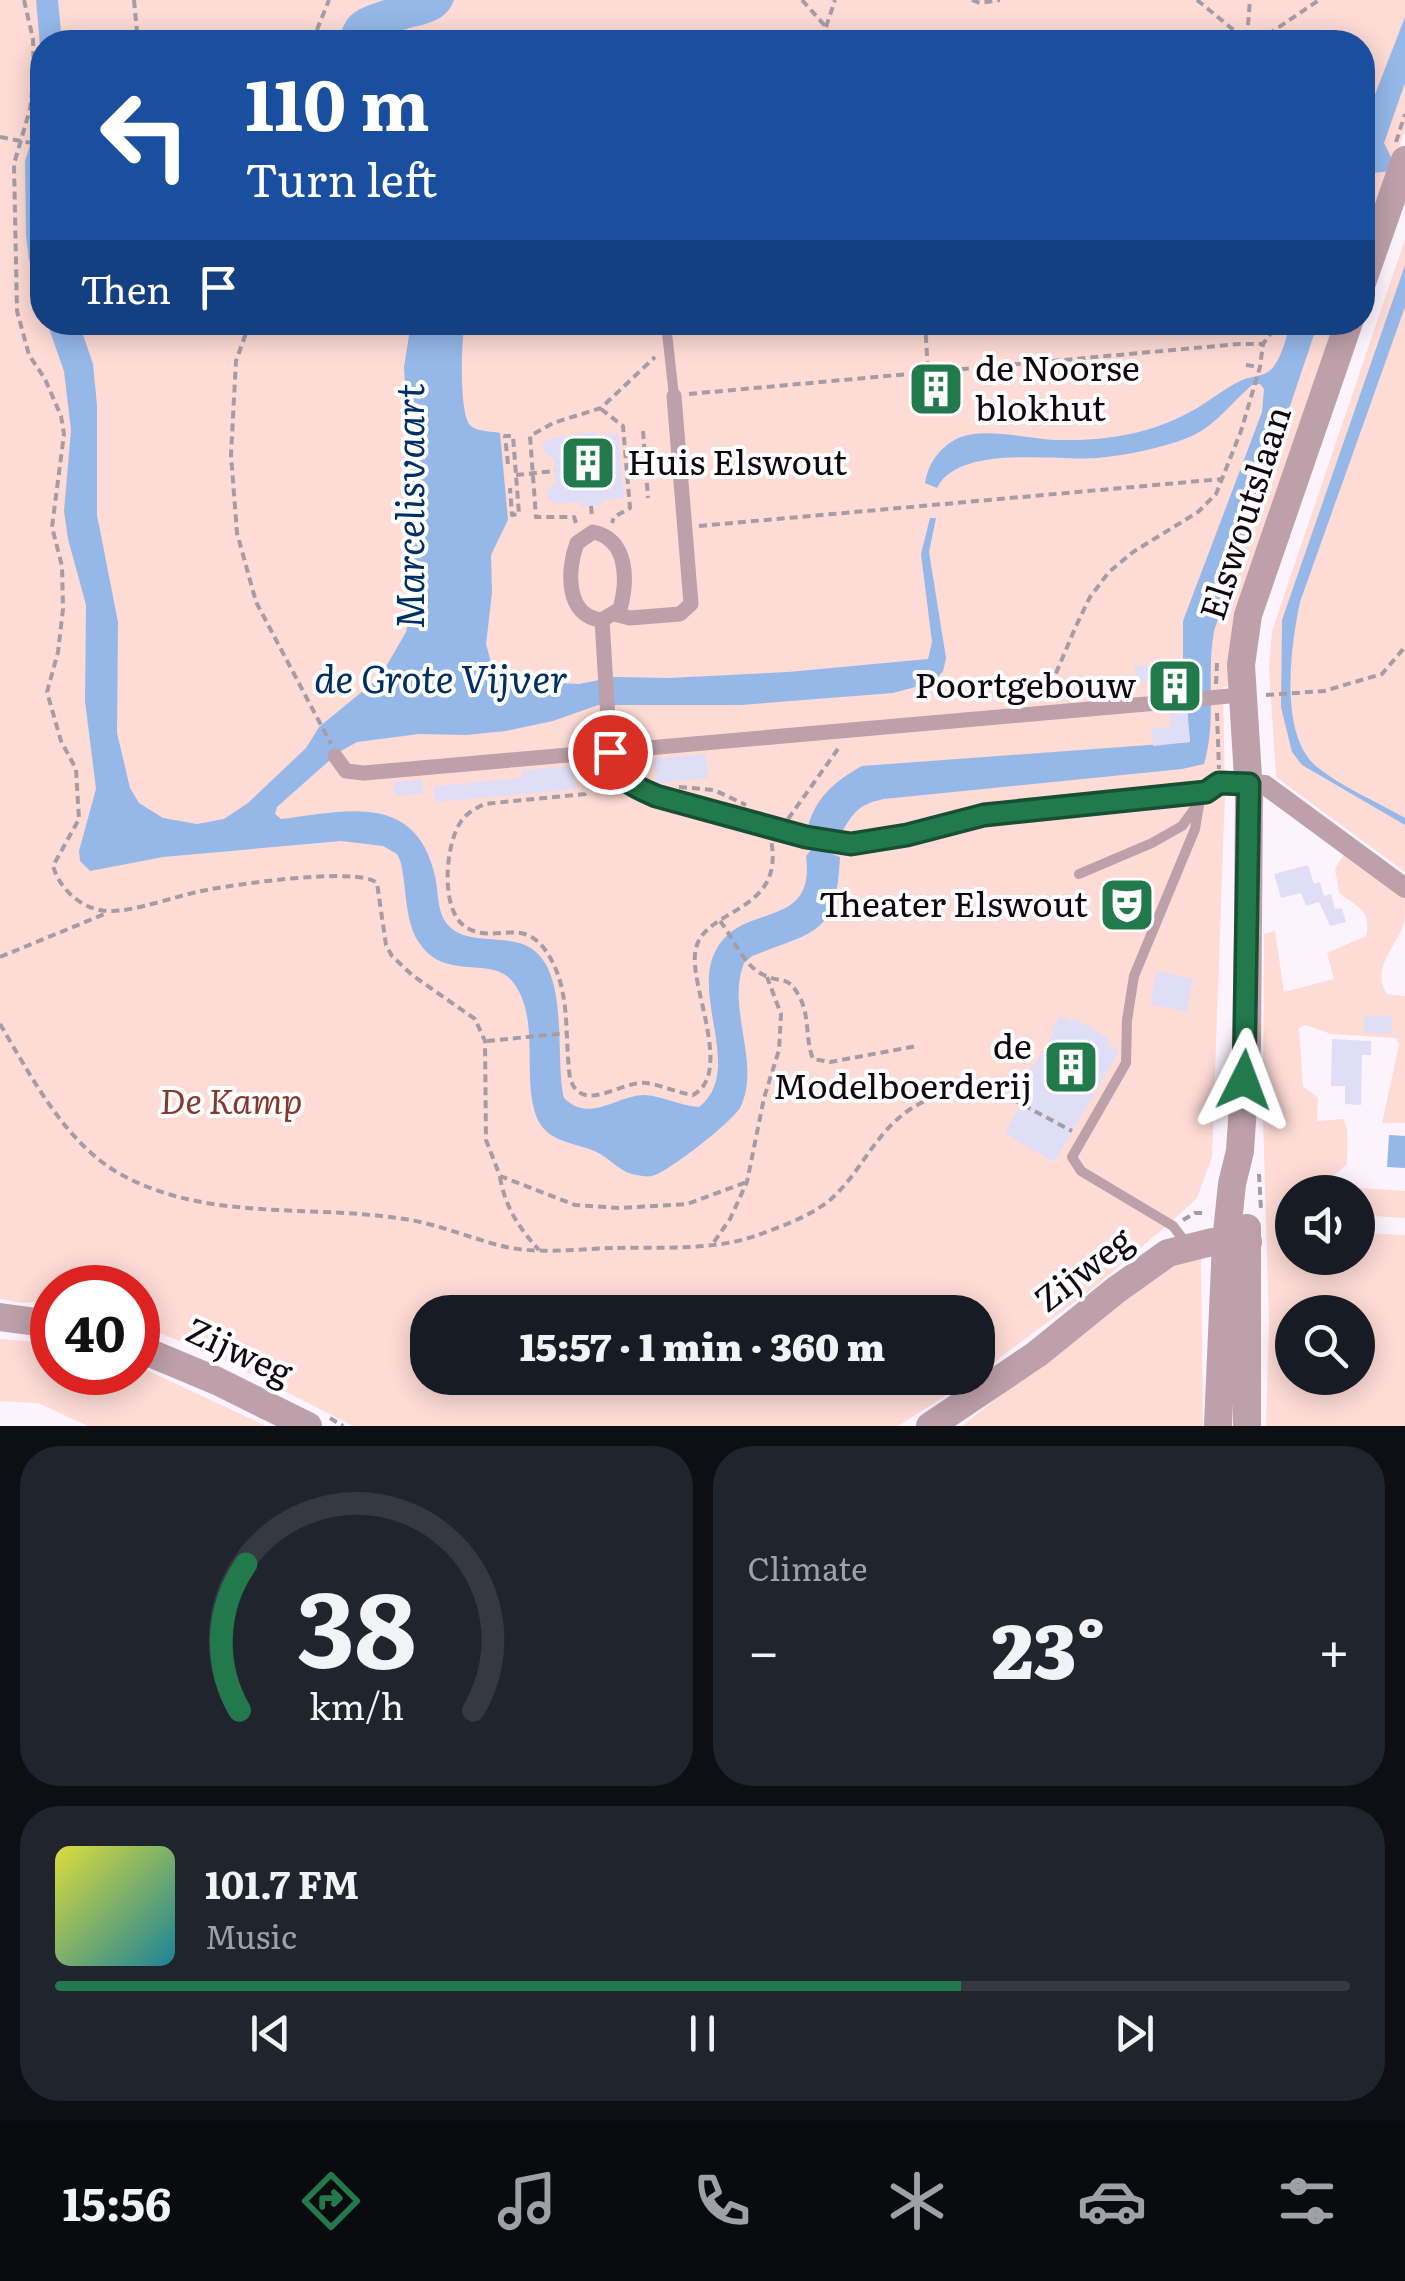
<!DOCTYPE html>
<meta charset="utf-8">
<style>
:root{--surface:#171b24;--page:#20242c;--text:#f1f3f6;--muted:#9ea1a6;--line:#363941;--accent:#22794c}
body{margin:0;font-family:Literata,serif;background:var(--page);color:var(--text);height:100vh;display:flex;flex-direction:column;font-size:38px;white-space:nowrap}
*{box-sizing:border-box;margin:0}
p{font-size:32px;color:var(--muted)}
.icon{flex:none;width:55px;height:55px;fill:none;stroke:currentColor;stroke-width:2;stroke-linecap:round;stroke-linejoin:round}
.map{position:relative;height:1426px;overflow:hidden}
.sheet{display:flex;flex-direction:column;gap:20px;padding:20px;background:#0d0f14;flex:1}
.sheet>*{flex:none}
.hud{position:absolute;left:30px;top:30px;width:1345px;height:305px;border-radius:40px;box-shadow:0 5px 25px #0003;background:#1a4fa0;color:#fff;overflow:hidden}
.controls{position:absolute;left:1275px;top:1175px;display:grid;gap:20px}
.controls a{display:grid;place-items:center;width:100px;height:100px;border-radius:50%;background:var(--surface);box-shadow:0 5px 25px #0003;font-size:50px}
.speed{position:absolute;left:30px;top:1265px;display:flex;gap:20px;font-size:50px;font-weight:700;text-align:center}
.speed>*{display:grid;place-content:center;width:130px;height:130px;border-radius:50%;background:var(--surface);box-shadow:0 5px 25px #0003;line-height:1}
.speed .limit{border:15px solid #d22;background:#fff;color:#111}
.pin{position:absolute;display:grid;place-items:center;width:85px;height:85px;color:#fff;margin:-42px;border:5px solid #fff;border-radius:50%;box-shadow:0 2px 10px #0007}
.me{position:absolute;width:110px;margin:-55px;rotate:3deg;stroke-linejoin:round;filter:drop-shadow(0 0 8px #0008)}
.turn{display:flex;align-items:center;gap:35px;height:210px;padding:0 50px;font-size:45px}
.turn .icon{width:130px;height:130px;stroke-width:2.5}
.turn b{display:block;font-size:70px;line-height:85px}
.then{display:flex;align-items:center;height:95px;padding:0 50px;background:#0003;gap:20px;font-size:38px}
.big{font-size:75px;font-weight:800;line-height:1.1}
.sheet .widget{flex:1;display:flex;flex-direction:column;justify-content:center;gap:15px;min-width:0;padding:0 35px;border-radius:40px;background:var(--page)}
.sheet .dial{align-items:center;gap:0}
.dial svg{height:260px;overflow:visible;fill:none;stroke:var(--line);stroke-width:7;stroke-linecap:round;text-anchor:middle}
.dial text{fill:var(--text);stroke:none}
.song{display:flex;align-items:center;gap:30px}
.cover{width:120px;height:120px;border-radius:15px;background:linear-gradient(135deg,hsl(60 70% 55%),hsl(190 70% 35%))}
.played{height:10px;border-radius:5px;background:linear-gradient(90deg,var(--accent) 70%,var(--line) 70%)}
.keys{display:flex;justify-content:space-around;direction:ltr}
.heat{display:flex;justify-content:space-between;align-items:center;font-size:55px;direction:ltr}
.sheet .tiles{flex:1;display:grid;gap:20px;grid-template-columns:1fr 1fr}
.widget:last-child{grid-column:span 2}
.trip{position:absolute;left:410px;top:1295px;width:585px;height:100px;border-radius:40px;background:var(--surface);box-shadow:0 5px 25px #0003;font-weight:800;line-height:100px;text-align:center}
.dock{display:flex;height:160px;justify-content:space-around;align-items:center;background:#090b0e;color:var(--muted)}
.dock .icon{width:70px;height:70px}
.dock .active{color:var(--accent)}
.dock b{font-size:45px;color:var(--text)}
.map>svg:first-child{display:block}
.green{fill:#fedbd5;fill-rule:evenodd}
.water{fill:#95b8e9}
.building{fill:#e0def6}
.lines{fill:none;stroke-linecap:round;stroke-linejoin:round}
.path{stroke:#a59ca5;stroke-width:4;stroke-dasharray:8 5;stroke-linecap:butt}
.service{stroke:#bda0a9;stroke-width:10}
.pedestrian{stroke:#bda0a9;stroke-width:15}
.minor{stroke:#bda0a9;stroke-width:20}
.tertiary{stroke:#bda0a9;stroke-width:28}
.route-casing{stroke:#164f31;stroke-width:25}
.route{stroke:#22794c;stroke-width:18}
.labels{text-anchor:middle;stroke-width:8;stroke-linejoin:round;paint-order:stroke}
.poi-label{font-size:35px;fill:#100810;stroke:#fff;text-anchor:end}
.street-label{font-size:35px;fill:#100810;stroke:#fff}
.park-label{font-size:35px;font-style:italic;fill:#87382d;stroke:#fff}
.water-label{font-size:38px;font-style:italic;fill:#002e66;stroke:#fff}
</style>
<div class="map">
<svg width="1405" height="1426" viewBox="0 0 1405 1426">
<rect width="100%" height="100%" fill="#fdf3fd"/>
<!-- green -->
<path class="green" d="M 0,0 L 1405,0 L 1405,130 L 1363,251 L 1362,42 L 42,42 L 42,322 L 1338,323 L 1230,686 L 1223,687 L 1225,792 L 1212,1157 L 1197,1198 L 1179,1215 L 1092,1289 L 978,1374 L 978,1312 L 428,1312 L 428,1378 L 973,1378 L 898,1426 L 353,1426 L 206,1351 L 138,1325 L 138,1288 L 52,1288 L 52,1300 L 22,1303 L 0,1299 Z
M 1405,239 L 1405,872 L 1276,777 L 1269,667 L 1272,631 Z
M 1344,854 L 1405,897 C 1405,905 1405,915 1404,923 C 1396,948 1370,969 1387,994 L 1405,996 L 1405,1123 L 1382,1123 L 1399,1045 L 1396,1038 L 1331,1034 L 1306,1025 L 1299,1028 L 1303,1086 L 1318,1098 L 1317,1121 L 1343,1119 L 1347,1128 L 1347,1164 L 1332,1177 L 1331,1192 L 1292,1192 L 1292,1258 L 1358,1258 L 1358,1233 L 1405,1235 L 1405,1426 L 1266,1426 L 1269,1323 L 1263,1118 L 1264,934 L 1275,931 L 1284,992 L 1334,979 L 1327,953 L 1366,936 C 1372,911 1357,906 1339,893 L 1335,869 ZM 1292,1312 L 1358,1312 L 1358,1378 L 1292,1378 Z
M 1347,1187 L 1405,1191 L 1405,1218 L 1358,1215 L 1358,1192 L 1346,1192 Z
M 1178,1255 L 1201,1256 L 1203,1426 L 962,1426 Z
M 0,1339 L 52,1343 L 52,1372 L 138,1372 L 138,1366 L 266,1426 L 88,1426 L 38,1403 L 0,1401 Z"/>
<!-- water -->
<path class="water" d="M 36,0 L 58,0 L 62,42 L 42,42 L 42,69 Z
M 384,0 L 454,0 C 442,33 402,20 384,42 L 339,42 C 344,13 357,9 384,0 Z
M 1405,17 L 1405,83 L 1384,143 L 1392,159 L 1392,171 L 1372,173 L 1364,183 L 1362,128 Z
M 42,78 L 42,303 L 29,260 L 26,235 L 25,161 L 41,111 Z
M 1405,265 L 1405,307 L 1300,602 C 1291,645 1278,735 1317,767 C 1342,787 1377,802 1405,818 L 1405,825 L 1302,765 L 1292,752 L 1281,707 L 1282,620 Z
M 47,323 L 79,323 L 93,364 L 97,405 L 97,515 L 118,622 L 117,733 L 130,788 L 139,803 L 163,818 L 197,824 L 224,819 L 248,803 L 306,748 L 319,727 L 380,677 L 406,632 L 413,598 L 414,563 L 404,367 L 411,323 L 465,323 C 461,339 459,413 470,425 C 476,432 492,431 500,433 L 508,520 L 491,555 L 492,593 L 486,644 L 491,662 L 503,675 L 517,681 L 579,684 L 615,677 L 669,678 L 788,672 L 928,659 L 932,642 L 921,554 L 930,518 L 936,518 L 929,552 L 946,658 L 943,671 L 934,682 L 893,693 L 741,705 L 598,705 L 553,721 L 506,731 L 466,735 L 419,734 L 357,742 L 339,752 L 277,807 L 275,814 L 281,819 C 344,811 414,792 434,872 C 439,889 436,910 447,924 C 465,946 503,934 527,946 C 571,967 554,1058 564,1098 C 590,1124 616,1095 645,1095 C 663,1096 680,1106 699,1107 C 744,1072 692,998 715,952 C 741,899 816,933 806,856 L 811,850 L 822,850 L 840,857 C 836,935 818,930 752,956 L 744,963 C 726,1008 761,1062 741,1106 C 735,1120 667,1173 652,1176 C 647,1177 642,1176 637,1175 C 619,1173 609,1156 592,1150 C 573,1143 549,1141 539,1122 C 519,1083 543,1018 512,981 C 492,955 444,983 418,941 C 404,919 407,885 400,860 L 397,854 L 383,846 L 341,841 L 163,857 L 90,871 L 80,861 L 79,851 L 96,789 L 85,701 L 86,605 L 68,539 L 64,511 L 71,430 L 64,371 Z
M 1291,323 L 1318,323 L 1214,631 C 1206,675 1217,721 1204,764 L 1182,769 L 884,799 C 860,804 854,811 842,832 L 808,826 C 817,796 835,781 862,766 L 1190,742 L 1183,662 L 1183,621 L 1262,412 L 1264,389 L 1260,384 L 1252,385 C 1231,403 1214,428 1187,438 C 1159,449 1127,455 1097,458 C 1055,461 959,444 937,488 L 925,483 C 928,463 941,445 961,437 C 989,427 1032,440 1061,440 C 1103,441 1150,434 1188,413 C 1206,404 1222,390 1240,381 C 1252,375 1266,378 1274,366 C 1283,354 1286,336 1291,323 Z
M 1389,1135 L 1405,1136 L 1405,1168 L 1387,1167 Z"/>
<!-- building -->
<path class="building" d="M 949,374 L 955,394 L 924,404 L 918,383 Z
M 596,431 L 596,435 L 618,433 L 624,498 L 602,500 L 603,505 L 581,507 L 581,502 L 555,504 L 548,499 L 547,492 L 556,482 L 554,460 L 543,451 L 542,445 L 548,439 Z
M 1182,662 L 1185,689 L 1177,694 L 1166,691 L 1165,679 L 1136,683 L 1134,666 Z
M 1178,708 L 1187,711 L 1190,742 L 1153,746 L 1151,728 L 1171,727 L 1170,713 Z
M 706,754 L 708,778 L 656,783 L 654,759 Z
M 574,766 L 576,789 L 436,802 L 434,786 L 523,778 L 522,770 Z
M 422,779 L 423,794 L 395,796 L 394,782 Z
M 1308,865 L 1314,884 L 1320,882 L 1324,896 L 1331,894 L 1335,909 L 1342,908 L 1346,922 L 1330,926 L 1319,902 L 1306,906 L 1301,893 L 1281,898 L 1274,874 Z
M 1125,891 L 1140,898 L 1129,920 L 1114,912 Z
M 1157,971 L 1193,979 L 1186,1012 L 1150,1004 Z
M 1060,1015 L 1072,1022 L 1074,1018 L 1110,1039 L 1107,1044 L 1118,1050 L 1117,1055 L 1054,1162 L 1005,1134 L 1027,1092 L 1019,1088 L 1054,1033 L 1051,1031 Z
M 1364,1015 L 1392,1016 L 1391,1034 L 1364,1033 Z
M 1332,1039 L 1371,1041 L 1371,1055 L 1362,1055 L 1361,1105 L 1345,1104 L 1345,1086 L 1331,1086 Z"/>
<g class="lines">
<!-- path -->
<path class="path" d="M 24,0 L 33,39 L 34,77 L 30,109 L 14,164 L 17,311 L 29,355 L 45,379 L 61,416 L 64,434 L 52,527 L 62,566 L 63,609 L 58,652 L 47,692 L 61,741 L 76,769 L 79,819 L 53,866 C 60,890 83,911 110,911 C 132,912 177,896 201,891 C 230,885 358,866 377,883 L 386,945 L 392,956 L 412,975 L 475,1019 L 485,1041 L 486,1140 L 500,1176 L 575,1205 L 619,1208 L 687,1204 L 747,1182
M 134,0 L 138,42
M 802,0 L 826,27 L 827,42
M 972,0 L 980,3 L 1000,0
M 1197,0 L 1247,41
M 826,27 L 835,0
M 1247,38 L 1250,0
M 312,42 L 329,0
M 1257,42 L 1319,0
M 0,137 L 42,145
M 1396,142 L 1405,114
M 250,322 L 236,361 L 231,455 L 237,533 L 256,602 L 331,744
M 925,322 L 928,372
M 1246,365 L 1260,367
M 689,394 L 1239,344 L 1263,344
M 601,409 L 623,426 L 630,508 L 614,517 L 612,523
M 643,431 L 648,498
M 508,464 L 505,436 L 513,436 L 519,514 L 512,515 L 510,488
M 627,466 L 646,465
M 516,475 L 555,471
M 591,506 L 592,517
M 576,523 L 574,517 L 536,517 L 530,436 L 553,423 L 601,408 L 655,357
M 699,526 L 1222,479
M 1216,684 L 1217,663
M 1266,695 L 1324,691 L 1382,674 L 1405,647
M 1052,699 L 1054,678 L 1076,626 L 1090,597 L 1109,572 L 1133,552 L 1198,512 L 1216,494 L 1241,431 L 1260,367 L 1263,344 L 1279,322
M 1217,713 L 1219,769
M 589,768 L 589,786 L 585,794 L 484,804 C 475,809 466,813 460,823 C 445,846 439,915 469,929 C 497,943 522,917 546,951 C 572,989 564,1035 570,1078 C 581,1116 622,1080 646,1083 C 662,1085 677,1093 693,1095 C 733,1074 691,989 695,954 C 699,906 786,917 771,840
M 679,787 L 714,790 L 746,805
M 788,819 L 838,749
M 720,921 C 733,937 744,967 764,975 C 782,984 788,974 800,998 C 810,1017 805,1039 813,1059 L 830,1062 L 917,1046
M 0,957 L 107,913
M 0,1024 C 31,1076 66,1145 122,1175 C 209,1222 310,1204 404,1219 C 439,1224 472,1239 506,1247 C 540,1254 578,1249 612,1248 C 658,1247 711,1251 755,1236 C 780,1227 809,1217 830,1200 C 861,1173 873,1135 909,1110 C 930,1096 956,1090 980,1082 L 1072,1131
M 487,1041 L 567,1033
M 1259,1174 L 1261,1210
M 500,1177 C 505,1207 519,1228 539,1250
M 1183,1220 L 1195,1213 L 1207,1213
M 714,1242 L 730,1219 L 747,1182 L 764,1098 L 779,1050 L 781,1014 L 767,977
M 330,1418 L 343,1426"/>
<!-- service -->
<path class="service" d="M 669,322 L 667,333 L 674,396
M 610,752 C 616,779 633,786 657,797 L 807,837 L 851,844 L 907,835 L 984,815 L 1206,793
M 1079,874 L 1152,843 L 1182,826 L 1206,793 L 1219,783 L 1248,784
M 1186,1243 L 1173,1226 L 1081,1171 L 1072,1157 L 1126,1063 L 1127,1020 L 1134,976 L 1195,829 L 1199,805"/>
<!-- pedestrian -->
<path class="pedestrian" d="M 593,532 C 628,539 628,580 620,609 L 602,620 C 565,617 567,569 577,543 Z
M 614,614 L 630,618 L 680,614 L 691,604 L 674,396
M 602,620 L 610,752
M 1186,700 L 1241,695
M 335,756 L 346,771 L 364,773 L 1169,702"/>
<!-- minor -->
<path class="minor" d="M 1249,784 L 1265,785 L 1405,888"/>
<!-- tertiary -->
<path class="tertiary" d="M 1362,283 L 1405,160
M 0,1317 L 52,1324
M 138,1348 L 217,1381 L 308,1426
M 930,1426 L 1037,1354 L 1116,1290 L 1168,1253 L 1212,1242 L 1248,1242
M 1218,1426 L 1226,1242 L 1232,1184 L 1240,1151 L 1247,1045 L 1249,793 L 1241,665 L 1248,615 L 1349,322
M 1247,1426 L 1247,1228"/>
</g>
<g class="lines">
<!-- route casing -->
<g class="route-casing">
<path id="route" d="M 610,752 C 616,779 633,786 656,796 L 806,837 L 851,844 L 907,835 L 984,815 L 1206,792 L 1219,783 L 1249,784 L 1244,1080"/>
</g>
<!-- route -->
<use href="#route" class="route"/>
</g>
<!-- icons -->
<defs>
<g id="building-square" transform="scale(2.875)"><rect x="-9" y="-9" width="18" height="18" rx="4" fill="#22794c" stroke="#fff"/><path d="M-4-6H4V6H1V3H-1V6H-4ZM-2.5-4.3h1.7v1.8h-1.7ZM.8-4.3h1.7v1.8H.8ZM-2.5-1h1.7V.8h-1.7ZM.8-1h1.7V.8H.8Z" fill="#fff"/></g>
<g id="theatre-square" transform="scale(2.875)"><rect x="-9" y="-9" width="18" height="18" rx="4" fill="#22794c" stroke="#fff"/><path d="M-5-5.5Q0-4 5-5.5V0Q5 5 0 6Q-5 5-5 0ZM-3.3-2.5H-1v1.5H-3.3ZM1-2.5H3.3v1.5H1ZM-2.8 1Q0 5.5 2.8 1Z" fill="#fff"/></g>
</defs>
<g fill-rule="evenodd">
<use href="#building-square" x="936" y="389"/>
<use href="#building-square" x="588" y="463"/>
<use href="#building-square" x="1175" y="686"/>
<use href="#theatre-square" x="1127" y="905"/>
<use href="#building-square" x="1071" y="1067"/>
</g>
<g class="labels">
<!-- poi labels -->
<g class="poi-label">
<text x="975" y="381" text-anchor="start">de Noorse<tspan x="975" dy="40">blokhut</tspan></text>
<text x="627" y="475" text-anchor="start">Huis Elswout</text>
<text x="1136" y="698">Poortgebouw</text>
<text x="1088" y="917">Theater Elswout</text>
<text x="1032" y="1059">de<tspan x="1032" dy="40">Modelboerderij</tspan></text>
</g>
<!-- street labels -->
<g class="street-label">
<text transform="translate(1246 513) rotate(-72)" y="12">Elswoutslaan</text>
<text transform="translate(1084 1270) rotate(-38)" y="12">Zijweg</text>
<text transform="translate(239 1352) rotate(25)" y="12">Zijweg</text>
</g>
<!-- park labels -->
<g class="park-label">
<text x="231" y="1114">De Kamp</text>
</g>
<!-- water labels -->
<g class="water-label">
<text transform="translate(411 506) rotate(-90)" y="13">Marcelisvaart</text>
<text x="441" y="693">de Grote Vijver</text>
</g>
</g>
</svg>
<div class="controls">
<a><svg class="icon" aria-label="sound" viewBox="0 0 24 24"><path d="M4 9h4l5-4v14l-5-4H4zM17 9q2 3 0 6"/></svg></a>
<a><svg class="icon" aria-label="search" viewBox="0 0 24 24"><circle cx="10" cy="10" r="6"/><path d="M15 15l6 6"/></svg></a>
</div>
<div class="speed"><div class="limit">40</div></div>
<div class="pin" style="left:610px;top:752px;background:#d93025"><svg class="icon" aria-label="arrive" viewBox="0 0 24 24"><path d="M6 21V4h12l-3 4 3 4H6"/></svg></div>
<svg class="me" style="left:1244px;top:1080px" viewBox="-20 -20 40 40"><path d="M0-17L14 15 0 8-14 15z" fill="#22794c" stroke="#fff" stroke-width="4"/></svg>
<div class="trip">15:57 · 1 min · 360 m</div>
<div class="hud">
<div class="turn"><svg class="icon" aria-label="left" viewBox="0 0 24 24"><path d="M17 20v-9H6M10 6l-5 5 5 5"/></svg><div><b>110 m</b>Turn left</div></div>
<div class="then">Then<svg class="icon" aria-label="arrive" viewBox="0 0 24 24"><path d="M6 21V4h12l-3 4 3 4H6"/></svg></div>
</div>
</div>
<section class="sheet">
<div class="tiles">
<div class="widget dial"><svg viewBox="0 0 100 80">
<path d="M14 69A42 42 0 1 1 86 69"/>
<path d="M14 69A42 42 0 0 1 16 24" stroke="#22794c"/>
<text x="50" y="56" font-size="32" font-weight="700">38</text>
<text x="50" y="72" font-size="11">km/h</text>
</svg></div>
<div class="widget"><p>Climate</p>
<div class="heat"><a>−</a><b class="big">23°</b><a>+</a></div>
</div>
<div class="widget">
<div class="song"><i class="cover"></i><div><b>101.7 FM</b><p>Music</p></div></div>
<div class="played"></div>
<div class="keys"><svg class="icon" aria-label="previous" viewBox="0 0 24 24"><path d="M18 5L8 12l10 7zM5 5v14"/></svg><svg class="icon" aria-label="pause" viewBox="0 0 24 24"><path d="M8 5v14M16 5v14"/></svg><svg class="icon" aria-label="next" viewBox="0 0 24 24"><path d="M6 5l10 7-10 7zM19 5v14"/></svg></div>
</div>
</div>
</section>
<nav class="dock">
<b>15:56</b>
<svg class="icon active" aria-label="directions" viewBox="0 0 24 24"><path d="M12 3l9 9-9 9-9-9zM9 14v-3h6M13 9l2 2-2 2"/></svg>
<svg class="icon" aria-label="music" viewBox="0 0 24 24"><path d="M9 18V5l10-2v13"/><circle cx="6" cy="18" r="3"/><circle cx="16" cy="16" r="3"/></svg>
<svg class="icon" aria-label="phone" viewBox="0 0 24 24"><path d="M5 4h4l2 5-3 2q2 4 5 5l2-3 5 2v4C11 20 4 13 5 4z"/></svg>
<svg class="icon" aria-label="climate" viewBox="0 0 24 24"><path d="M12 3v18M4 7l16 10M4 17L20 7"/></svg>
<svg class="icon" aria-label="car" viewBox="0 0 24 24"><path d="M5 17H2v-5l4-1 3-4h7l3 4 3 1v5h-3M9 17h6M6 11h13"/><circle cx="7" cy="17" r="2"/><circle cx="17" cy="17" r="2"/></svg>
<svg class="icon" aria-label="filters" viewBox="0 0 24 24"><path d="M4 7h16M4 17h16"/><circle cx="9" cy="7" r="2"/><circle cx="15" cy="17" r="2"/></svg>
</nav>
